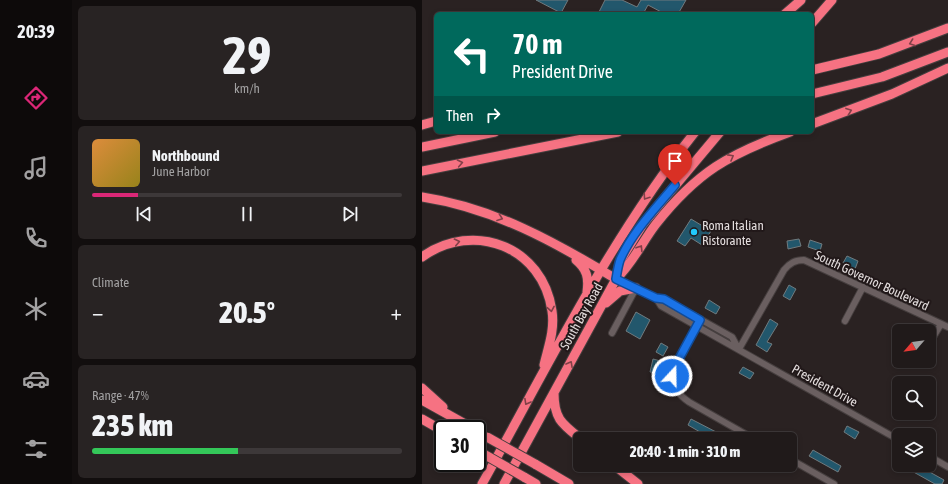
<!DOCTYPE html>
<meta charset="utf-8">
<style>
:root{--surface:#201a1a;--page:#282323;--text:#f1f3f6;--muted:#a2a1a2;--line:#3d3839;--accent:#db2777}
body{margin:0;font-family:"Asap Condensed",sans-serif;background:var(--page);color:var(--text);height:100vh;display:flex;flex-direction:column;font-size:15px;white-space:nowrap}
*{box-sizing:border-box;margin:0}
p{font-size:13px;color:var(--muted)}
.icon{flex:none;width:22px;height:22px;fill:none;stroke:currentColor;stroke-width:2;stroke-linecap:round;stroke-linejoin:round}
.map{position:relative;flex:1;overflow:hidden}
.drawer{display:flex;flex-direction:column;gap:6px;padding:6px;background:#120e0e;width:350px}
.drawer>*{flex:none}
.guide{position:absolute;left:12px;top:12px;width:380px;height:122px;border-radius:6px;box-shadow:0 2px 6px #0003,0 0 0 1px var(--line);background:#00695c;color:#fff;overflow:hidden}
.needle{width:26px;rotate:242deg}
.fabs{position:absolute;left:470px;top:324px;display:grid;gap:8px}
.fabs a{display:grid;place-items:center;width:44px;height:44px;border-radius:6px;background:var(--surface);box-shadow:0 2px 6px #0003,0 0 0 1px var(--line);font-size:20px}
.speed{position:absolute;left:12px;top:420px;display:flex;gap:8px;font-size:20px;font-weight:700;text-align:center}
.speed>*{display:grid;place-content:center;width:52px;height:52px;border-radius:50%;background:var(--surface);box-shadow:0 2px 6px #0003,0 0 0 1px var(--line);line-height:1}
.speed .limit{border:2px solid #111;border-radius:6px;background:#fff;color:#111}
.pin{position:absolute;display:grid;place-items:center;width:34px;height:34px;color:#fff;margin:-41px -17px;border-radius:50% 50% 50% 0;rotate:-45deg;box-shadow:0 0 4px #0007}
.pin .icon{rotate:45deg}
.me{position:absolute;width:44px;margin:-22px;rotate:21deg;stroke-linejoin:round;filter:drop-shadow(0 0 3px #0008)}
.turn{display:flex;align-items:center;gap:14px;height:84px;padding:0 12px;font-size:18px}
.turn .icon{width:52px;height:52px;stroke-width:2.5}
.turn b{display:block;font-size:28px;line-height:34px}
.then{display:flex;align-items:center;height:38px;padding:0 12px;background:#0003;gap:8px;font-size:15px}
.big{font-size:30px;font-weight:800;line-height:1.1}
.drawer .widget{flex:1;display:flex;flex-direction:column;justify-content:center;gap:6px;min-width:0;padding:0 14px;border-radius:6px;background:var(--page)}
.drawer .dial{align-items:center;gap:0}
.dial b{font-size:52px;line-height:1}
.song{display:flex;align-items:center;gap:12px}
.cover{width:48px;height:48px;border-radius:6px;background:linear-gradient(135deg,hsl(30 70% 55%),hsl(50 70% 35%))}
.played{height:4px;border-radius:2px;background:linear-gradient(90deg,var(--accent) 15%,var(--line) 15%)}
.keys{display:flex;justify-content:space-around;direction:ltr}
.heat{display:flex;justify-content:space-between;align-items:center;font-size:22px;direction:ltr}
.charge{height:6px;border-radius:3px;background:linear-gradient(90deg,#34c759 47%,var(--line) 0)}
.trip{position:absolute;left:151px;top:432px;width:224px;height:40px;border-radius:6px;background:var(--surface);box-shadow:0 2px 6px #0003,0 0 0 1px var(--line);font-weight:800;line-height:40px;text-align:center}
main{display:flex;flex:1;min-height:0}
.tabs{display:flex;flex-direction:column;width:72px;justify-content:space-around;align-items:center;background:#0d0a0a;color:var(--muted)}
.tabs .icon{width:28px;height:28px}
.tabs .current{color:var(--accent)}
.tabs b{font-size:18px;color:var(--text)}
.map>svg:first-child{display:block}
.building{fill:#22576c;stroke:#707a7e}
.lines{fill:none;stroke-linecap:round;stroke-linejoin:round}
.minor-casing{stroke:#453e3e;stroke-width:8}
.highway-casing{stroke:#453e3e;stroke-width:11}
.minor{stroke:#6a5f60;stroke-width:6}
.highway{stroke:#f67282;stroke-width:9}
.highway-bridge-casing{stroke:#453e3e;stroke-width:11;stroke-linecap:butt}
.highway-bridge{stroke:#f67282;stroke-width:9}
.oneway{stroke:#814048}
.route-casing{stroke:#114b97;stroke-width:10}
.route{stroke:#1a73e8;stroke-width:7}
.poi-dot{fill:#21c9fd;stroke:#211819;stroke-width:1.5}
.labels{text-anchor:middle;stroke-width:4;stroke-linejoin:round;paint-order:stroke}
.poi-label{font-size:13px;fill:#e4dede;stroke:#211819;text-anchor:start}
.street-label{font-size:13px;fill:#e4dede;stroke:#211819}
</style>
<main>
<nav class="tabs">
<b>20:39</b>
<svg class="icon current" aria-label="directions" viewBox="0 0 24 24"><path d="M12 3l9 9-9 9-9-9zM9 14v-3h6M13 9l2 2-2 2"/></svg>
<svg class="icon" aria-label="music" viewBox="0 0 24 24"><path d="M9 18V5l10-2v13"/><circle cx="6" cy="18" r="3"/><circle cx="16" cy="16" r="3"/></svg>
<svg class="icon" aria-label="phone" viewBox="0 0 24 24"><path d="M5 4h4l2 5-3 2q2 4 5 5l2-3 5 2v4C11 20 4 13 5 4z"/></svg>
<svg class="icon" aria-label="climate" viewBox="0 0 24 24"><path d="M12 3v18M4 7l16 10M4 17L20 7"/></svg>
<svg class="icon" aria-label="car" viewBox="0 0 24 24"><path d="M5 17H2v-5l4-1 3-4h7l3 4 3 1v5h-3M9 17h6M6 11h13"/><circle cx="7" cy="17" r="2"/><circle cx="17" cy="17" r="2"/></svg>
<svg class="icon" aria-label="filters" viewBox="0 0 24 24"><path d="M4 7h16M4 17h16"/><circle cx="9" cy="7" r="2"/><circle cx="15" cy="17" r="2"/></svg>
</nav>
<section class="drawer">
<div class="widget dial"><b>29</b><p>km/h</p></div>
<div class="widget">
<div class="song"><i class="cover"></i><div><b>Northbound</b><p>June Harbor</p></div></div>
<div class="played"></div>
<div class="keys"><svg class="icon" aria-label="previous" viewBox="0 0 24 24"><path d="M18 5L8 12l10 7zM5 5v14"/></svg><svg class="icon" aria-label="pause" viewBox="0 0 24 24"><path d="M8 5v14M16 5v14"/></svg><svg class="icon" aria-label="next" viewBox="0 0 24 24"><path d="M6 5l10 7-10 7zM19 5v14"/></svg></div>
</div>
<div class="widget"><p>Climate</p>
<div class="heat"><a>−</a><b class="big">20.5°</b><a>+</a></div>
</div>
<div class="widget"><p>Range · 47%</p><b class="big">235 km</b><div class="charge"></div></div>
</section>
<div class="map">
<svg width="526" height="484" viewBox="0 0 526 484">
<rect width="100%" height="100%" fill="#2a2222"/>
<!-- building -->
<path class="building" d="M 114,0 L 146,0 L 139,13 Z
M 183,0 L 200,0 L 215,7 L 219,0 L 264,0 L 256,14 L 243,14 L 226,5 L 221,14 L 176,14 Z
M 269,219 L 289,231 L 280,245 L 269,238 L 263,246 L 255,241 Z
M 377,239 L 379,246 L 366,249 L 365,241 Z
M 388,240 L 400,244 L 398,251 L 386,247 Z
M 425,256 L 436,261 L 433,269 L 421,263 Z
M 367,285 L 374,289 L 368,300 L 361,296 Z
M 287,300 L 298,307 L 294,314 L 283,308 Z
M 214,312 L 228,320 L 218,339 L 204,331 Z
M 348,319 L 356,324 L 345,342 L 350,344 L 345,352 L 334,345 Z
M 239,343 L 246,347 L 241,356 L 234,352 Z
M 231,359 L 239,361 L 236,373 L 228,372 Z
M 321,367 L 332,373 L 328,379 L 317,373 Z
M 269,419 L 298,434 L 295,439 L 290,439 L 266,425 Z
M 425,426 L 437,432 L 433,439 L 422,432 Z
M 391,450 L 419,466 L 416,472 L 387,456 Z
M 479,465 L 495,465 L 522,480 L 520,484 L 513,484 Z"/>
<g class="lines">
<!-- minor casing -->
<g class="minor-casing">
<path id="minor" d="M 194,279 L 234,298 L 242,299 L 310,337 L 316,348
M 234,298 L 239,306 L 477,440
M 278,320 L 251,368 C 248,383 254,393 267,402 L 332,439
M 423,321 L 441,287
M 190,333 L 214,288
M 507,344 L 519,324
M 317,349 L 362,270 C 368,263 373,260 382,260 L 526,327
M 507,456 L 526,467
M 368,459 L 412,484"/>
</g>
<!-- highway casing -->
<g class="highway-casing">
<path id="highway" d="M 363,14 L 379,0
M 390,23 L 410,0
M 390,70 L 457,54 L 526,28
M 390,94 L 460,77 L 526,52
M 390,124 L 470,94 L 526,68
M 0,125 L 14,121
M 0,147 L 73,132
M 0,171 L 196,132
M 0,197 C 72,208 133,242 194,279
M 0,257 C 52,220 121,247 130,311 C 133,330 126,348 122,365
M 154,260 C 165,269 167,278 165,292
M 194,279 C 211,263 220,242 234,224 C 275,172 307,154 368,132
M 184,303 L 198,291 L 214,288
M 0,388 L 21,407
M 132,393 C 132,419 140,424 159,439
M 0,400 L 52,429
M 0,419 L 21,431
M 113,464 L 147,484
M 192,465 L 216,484
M 102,477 L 114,484
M 60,484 C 127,364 187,240 273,132
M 82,484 L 194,279 L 198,261 L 221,224 L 298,132"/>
</g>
<!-- minor -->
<use href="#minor" class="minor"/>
<!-- highway -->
<use href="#highway" class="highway"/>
<!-- highway-bridge casing -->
<g class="highway-bridge-casing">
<path id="highway-bridge" d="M 65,437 L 113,464
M 58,452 L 102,477"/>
</g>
<!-- highway-bridge -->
<use href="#highway-bridge" class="highway-bridge"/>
</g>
<!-- one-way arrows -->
<defs><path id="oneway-chevron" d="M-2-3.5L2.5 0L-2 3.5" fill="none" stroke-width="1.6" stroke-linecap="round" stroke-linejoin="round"/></defs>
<g class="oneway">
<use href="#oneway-chevron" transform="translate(490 43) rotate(160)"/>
<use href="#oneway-chevron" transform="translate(427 111) rotate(-20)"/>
<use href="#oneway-chevron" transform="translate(309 157) rotate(-29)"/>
<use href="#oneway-chevron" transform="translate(38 163) rotate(-11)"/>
<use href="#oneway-chevron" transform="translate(224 197) rotate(124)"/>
<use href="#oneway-chevron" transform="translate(78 218) rotate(20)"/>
<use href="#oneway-chevron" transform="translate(35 242) rotate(-12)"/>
<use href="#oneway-chevron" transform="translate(218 248) rotate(-58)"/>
<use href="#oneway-chevron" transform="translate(129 309) rotate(80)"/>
<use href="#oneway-chevron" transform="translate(148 364) rotate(-61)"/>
<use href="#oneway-chevron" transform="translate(105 402) rotate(119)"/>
</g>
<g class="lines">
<!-- route casing -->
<g class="route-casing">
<path id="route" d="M 250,376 L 252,368 L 278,320 L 242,299 L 234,298 L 194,279 C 195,273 196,266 198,260 C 210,232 234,208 253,185"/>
</g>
<!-- route -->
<use href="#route" class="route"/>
</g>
<!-- markers -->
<circle class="poi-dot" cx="272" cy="232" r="4"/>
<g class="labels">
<!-- poi labels -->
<g class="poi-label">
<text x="280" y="230">Roma Italian<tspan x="280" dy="15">Ristorante</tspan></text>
</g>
<!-- street labels -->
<g class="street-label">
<text transform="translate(450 280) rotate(25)" y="5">South Governor Boulevard</text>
<text transform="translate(159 316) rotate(-61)" y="5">South Bay Road</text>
<text transform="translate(403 385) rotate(29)" y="5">President Drive</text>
</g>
</g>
</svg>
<div class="fabs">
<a><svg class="needle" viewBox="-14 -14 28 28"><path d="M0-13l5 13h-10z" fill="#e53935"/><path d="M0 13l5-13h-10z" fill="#a2a1a2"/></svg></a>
<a><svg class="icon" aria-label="search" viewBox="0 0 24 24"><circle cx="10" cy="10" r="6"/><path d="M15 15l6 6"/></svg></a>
<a><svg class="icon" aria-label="layers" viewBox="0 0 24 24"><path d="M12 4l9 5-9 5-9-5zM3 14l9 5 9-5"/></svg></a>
</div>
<div class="speed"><div class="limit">30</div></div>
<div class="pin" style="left:253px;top:185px;background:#d93025"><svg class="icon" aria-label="arrive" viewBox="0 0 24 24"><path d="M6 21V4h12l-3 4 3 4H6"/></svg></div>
<svg class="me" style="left:250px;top:376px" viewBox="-20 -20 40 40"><circle r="17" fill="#1a73e8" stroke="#fff" stroke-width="3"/><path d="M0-11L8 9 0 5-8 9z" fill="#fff"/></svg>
<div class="trip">20:40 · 1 min · 310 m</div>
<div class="guide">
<div class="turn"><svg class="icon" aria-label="left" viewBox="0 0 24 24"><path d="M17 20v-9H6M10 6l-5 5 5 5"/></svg><div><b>70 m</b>President Drive</div></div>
<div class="then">Then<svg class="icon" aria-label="right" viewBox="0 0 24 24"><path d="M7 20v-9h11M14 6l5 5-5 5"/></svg></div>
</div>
</div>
</main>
